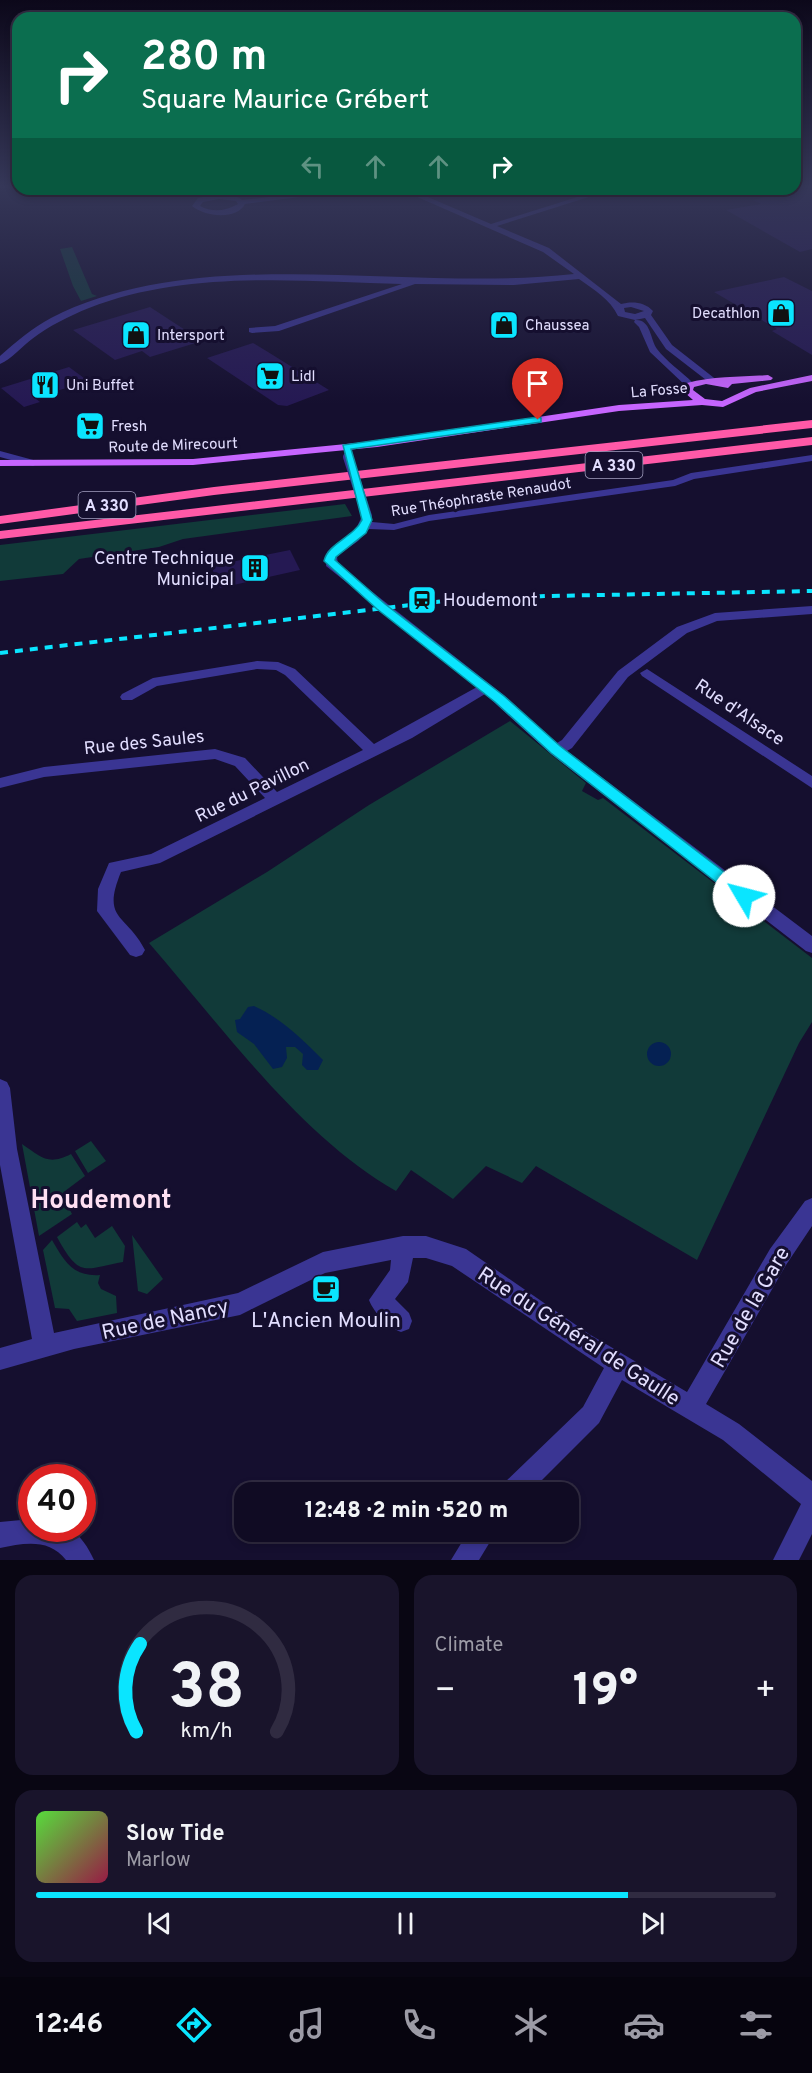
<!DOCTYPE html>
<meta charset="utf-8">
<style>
:root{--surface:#100b23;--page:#19142b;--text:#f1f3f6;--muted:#9c9ba6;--line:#302b41;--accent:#0ae5ff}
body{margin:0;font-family:Overpass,sans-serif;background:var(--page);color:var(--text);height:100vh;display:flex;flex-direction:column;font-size:22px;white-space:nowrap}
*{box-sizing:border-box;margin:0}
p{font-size:20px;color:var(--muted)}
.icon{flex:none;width:33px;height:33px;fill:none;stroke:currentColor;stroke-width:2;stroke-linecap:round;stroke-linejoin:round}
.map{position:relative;height:1560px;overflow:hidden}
.details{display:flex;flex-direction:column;gap:15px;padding:15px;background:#090613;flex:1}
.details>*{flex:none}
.top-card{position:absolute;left:12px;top:12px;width:789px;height:183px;border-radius:18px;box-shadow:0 3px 9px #0003,0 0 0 2px var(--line);background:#0b6e4f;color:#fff;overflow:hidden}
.speed{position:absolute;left:18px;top:1464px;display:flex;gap:12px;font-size:30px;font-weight:700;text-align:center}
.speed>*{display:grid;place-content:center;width:78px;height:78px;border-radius:50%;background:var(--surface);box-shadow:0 3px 9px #0003,0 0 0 2px var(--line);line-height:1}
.speed .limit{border:9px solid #d22;background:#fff;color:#111}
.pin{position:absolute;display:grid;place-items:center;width:51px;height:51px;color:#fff;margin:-62px -26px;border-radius:50% 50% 50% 0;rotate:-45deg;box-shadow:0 0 6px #0007}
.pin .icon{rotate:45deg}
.me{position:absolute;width:66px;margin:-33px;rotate:307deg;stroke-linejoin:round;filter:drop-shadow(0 0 4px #0008)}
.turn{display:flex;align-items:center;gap:21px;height:126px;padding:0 30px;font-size:27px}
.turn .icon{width:78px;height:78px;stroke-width:2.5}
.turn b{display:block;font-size:42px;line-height:51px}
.lanes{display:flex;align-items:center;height:57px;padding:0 30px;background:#0003;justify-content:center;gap:30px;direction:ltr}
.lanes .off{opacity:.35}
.big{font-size:45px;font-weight:800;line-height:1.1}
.details .widget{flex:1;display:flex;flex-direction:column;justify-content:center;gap:9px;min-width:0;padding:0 21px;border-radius:18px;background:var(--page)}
.details .dial{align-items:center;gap:0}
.dial svg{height:156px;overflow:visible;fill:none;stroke:var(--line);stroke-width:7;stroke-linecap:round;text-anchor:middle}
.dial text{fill:var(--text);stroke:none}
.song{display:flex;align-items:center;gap:18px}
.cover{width:72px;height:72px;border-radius:9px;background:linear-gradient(135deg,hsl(110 70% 55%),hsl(340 70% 35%))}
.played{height:6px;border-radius:3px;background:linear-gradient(90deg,var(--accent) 80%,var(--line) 80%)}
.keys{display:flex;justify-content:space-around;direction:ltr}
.heat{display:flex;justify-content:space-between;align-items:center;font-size:33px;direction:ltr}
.details .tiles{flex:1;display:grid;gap:15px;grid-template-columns:1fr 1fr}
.widget:last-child{grid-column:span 2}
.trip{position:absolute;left:234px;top:1482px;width:345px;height:60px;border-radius:18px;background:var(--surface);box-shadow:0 3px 9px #0003,0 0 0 2px var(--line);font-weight:800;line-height:60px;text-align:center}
.tab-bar{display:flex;height:96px;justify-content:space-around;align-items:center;background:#06040e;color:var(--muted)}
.tab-bar .icon{width:42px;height:42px}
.tab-bar .current{color:var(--accent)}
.tab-bar b{font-size:27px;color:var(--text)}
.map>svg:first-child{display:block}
.green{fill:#113a39}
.water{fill:#052153}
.building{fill:#251953}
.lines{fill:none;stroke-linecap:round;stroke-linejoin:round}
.minor{fill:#3a3593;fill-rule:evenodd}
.major{fill:#c665ff;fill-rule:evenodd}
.highway{fill:#ff59a7;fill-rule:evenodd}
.rail{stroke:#0ae5ff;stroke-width:4;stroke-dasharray:8 7;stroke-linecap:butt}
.minor-bridge{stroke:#3a3593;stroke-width:10}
.route{fill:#0ae5ff;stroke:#0695a6;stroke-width:1.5}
.labels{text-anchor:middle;stroke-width:6;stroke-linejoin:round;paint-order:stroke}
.far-poi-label{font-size:15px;fill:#e2deff;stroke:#150f2f;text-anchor:start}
.far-street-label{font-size:15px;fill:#e2deff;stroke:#150f2f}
.shield{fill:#150f2f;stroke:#a4a0c1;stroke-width:1.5}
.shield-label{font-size:16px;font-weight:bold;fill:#e2deff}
.poi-label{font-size:18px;fill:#e2deff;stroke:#150f2f;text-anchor:end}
.street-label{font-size:18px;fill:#e2deff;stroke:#150f2f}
.near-street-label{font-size:21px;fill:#e2deff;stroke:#150f2f}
.near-poi-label{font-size:21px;fill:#e2deff;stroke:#150f2f}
.near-quarter-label{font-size:26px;font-weight:bold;fill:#ffe0f3;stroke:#150f2f}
</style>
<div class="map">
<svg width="812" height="1560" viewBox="0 0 812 1560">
<rect width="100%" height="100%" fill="#150f2f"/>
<!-- green -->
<path class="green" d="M 72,247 L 92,294 L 97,296 L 81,301 L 73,286 L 60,249 Z
M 345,504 L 352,516 L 183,539 L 159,547 L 79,559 L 63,574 L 0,581 L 0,545 Z
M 510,721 L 586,783 L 582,791 L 598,800 L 603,798 L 812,958 L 812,1022 L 799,1043 L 697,1260 L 536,1166 L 522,1183 L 486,1166 L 453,1199 L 411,1170 L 396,1191 C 300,1136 222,1027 149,943 L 267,872 L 369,805 Z
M 91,1141 L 106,1161 L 88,1173 L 75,1151 Z
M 22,1144 C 41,1157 48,1166 71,1154 L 85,1176 L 65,1191 L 73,1205 L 69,1208 L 72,1214 L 39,1236 Z
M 77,1222 L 81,1228 L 86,1224 L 95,1238 L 112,1226 L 125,1246 L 123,1262 C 84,1269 80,1279 57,1237 Z
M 132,1235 L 163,1279 L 147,1294 L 138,1291 Z
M 52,1240 C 64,1261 73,1277 100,1275 L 98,1283 L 101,1289 L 116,1296 L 117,1313 L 77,1321 L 69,1309 L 55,1308 L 43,1250 Z"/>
<!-- water -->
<path class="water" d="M 254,1006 C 281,1018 302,1039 323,1060 L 318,1070 L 307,1070 L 302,1065 L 303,1054 L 295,1047 L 286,1047 L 287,1058 L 282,1067 L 273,1069 L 254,1044 L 237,1032 L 235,1020 L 240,1019 L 248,1007 Z
M647 1054a12 12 0 1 1 24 0a12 12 0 1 1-24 0Z"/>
<!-- building -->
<path class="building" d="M 795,186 L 812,186 L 812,249 L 800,252 L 726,210 L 761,204 L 753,200 L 795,190 Z
M 784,277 L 812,291 L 812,355 L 772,331 L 777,329 L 714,292 Z
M 150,307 L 202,341 L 150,357 L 142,351 L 115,360 L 73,330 Z
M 253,343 L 268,352 L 329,390 L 287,406 L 278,405 L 207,358 Z
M 69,367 L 88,381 L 35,398 L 40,402 L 24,407 L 1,388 Z
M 290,550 L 300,570 L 220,588 L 211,566 Z"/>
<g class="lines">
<!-- minor -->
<path class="minor" d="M 340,189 L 363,189 L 245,204 C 237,220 205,217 192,206 L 198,198 C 212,196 231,191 242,200 ZM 219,199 L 236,201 L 238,204 C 225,211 213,213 200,206 L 203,202 Z
M 399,189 L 409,189 L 491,224 L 603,189 L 614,189 L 497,226 L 549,248 L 621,304 C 632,301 645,302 653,311 L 651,315 L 672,345 L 718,381 L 710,383 L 666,349 L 645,318 L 635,320 L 618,316 C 610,299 594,290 579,279 L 514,285 L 415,284 L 279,331 L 252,333 L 249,332 L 249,328 L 275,326 L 402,284 C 299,281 187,270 89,308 C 69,316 49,326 32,339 C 22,346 12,359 0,364 L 0,356 C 16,342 32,328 51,318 C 202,241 408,293 574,274 L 543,252 ZM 631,307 L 644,311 L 635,314 L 625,312 L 624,308 Z
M 635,320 C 651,319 650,339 657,349 C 666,361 682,372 693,383 L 693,387 L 687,387 L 650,352 L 639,327 L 634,322 Z
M 0,451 L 37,461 L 38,463 L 33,466 L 0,457 Z
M 812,455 L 812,461 L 694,479 L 675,486 L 429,521 L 394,530 L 369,529 L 358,541 L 337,556 L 338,565 L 505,696 L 557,743 L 562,740 L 618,671 L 677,627 L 715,613 L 812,606 L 812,614 L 717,621 L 687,633 L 628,677 L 572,748 L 567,751 L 812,936 L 812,953 L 806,951 L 551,754 L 485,694 L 412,738 L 160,863 L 121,872 C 101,921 126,913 145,950 L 142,955 L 136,957 L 130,955 L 97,911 L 98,889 L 109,863 L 151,854 L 265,798 L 235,766 L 215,759 L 44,777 L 0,788 L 0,778 L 44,767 L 215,749 L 245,758 L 277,792 L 363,750 L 285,675 L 276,670 L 257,669 L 157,686 L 132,700 L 122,700 L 120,697 L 122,694 L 153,678 L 257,661 L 278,662 L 295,669 L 374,744 L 477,687 L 326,566 L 327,552 L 355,531 L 363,514 L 371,514 L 372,522 L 394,524 L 429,515 L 673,480 L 691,473 Z
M 647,669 L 812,776 L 812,788 L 642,676 L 640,673 Z
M 0,1079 L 7,1082 L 10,1088 L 17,1149 L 54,1333 L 238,1293 L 323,1252 L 403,1236 L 426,1236 L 466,1249 L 589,1334 L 687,1392 L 770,1249 L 805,1201 L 812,1198 L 812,1226 L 786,1265 L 706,1404 L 739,1424 L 812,1481 L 812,1534 L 799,1560 L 773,1560 L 801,1504 L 723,1440 L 622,1380 L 599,1423 L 530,1492 L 501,1492 L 504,1483 L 583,1407 L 604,1368 L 452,1266 L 426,1258 L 413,1258 L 408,1282 L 395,1299 L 409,1313 L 412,1321 L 409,1329 L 401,1332 C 388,1327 374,1313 369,1300 L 390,1270 L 391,1260 L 325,1273 L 240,1315 L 74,1349 L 0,1370 L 0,1348 L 32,1339 L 0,1165 Z
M 32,1519 L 32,1528 L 69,1528 C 81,1536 88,1547 94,1560 L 66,1560 C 49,1538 24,1543 0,1548 L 0,1522 Z
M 468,1532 L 496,1532 L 479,1560 L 451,1560 Z"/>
<!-- major -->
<path class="major" d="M 768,375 L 773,378 L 771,380 L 732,384 L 728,388 L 706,384 L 694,387 L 693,390 L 705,399 L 722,401 L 750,388 L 812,375 L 812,381 L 756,392 L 723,407 L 702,405 L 619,411 L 377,447 L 193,465 L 0,466 L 0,460 L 193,459 L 377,441 L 619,405 L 693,400 L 683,391 L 687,383 C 713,376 741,377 768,375 Z"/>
<!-- highway -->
<path class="highway" d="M 812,420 L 812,428 L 214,495 L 0,524 L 0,516 L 214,487 Z
M 812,437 L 812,445 L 0,539 L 0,531 Z"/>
<!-- rail -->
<path class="rail" d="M 0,653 L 445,601 L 547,596 L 812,591"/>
<!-- minor-bridge -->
<path class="minor-bridge" d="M 348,457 L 367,516"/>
</g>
<!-- sky -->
<linearGradient id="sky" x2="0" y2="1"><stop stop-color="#0c081a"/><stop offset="0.46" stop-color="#353758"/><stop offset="1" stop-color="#353758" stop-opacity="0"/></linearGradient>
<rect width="812" height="404" fill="url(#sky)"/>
<!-- route -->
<path class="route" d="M 538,417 L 541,418 L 541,422 L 351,449 L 372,520 L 366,533 L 336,557 L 335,560 L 385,604 L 504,696 L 560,746 L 750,892 L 752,896 L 750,900 L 739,900 L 551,753 L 495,702 L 377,609 L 324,561 C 328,543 354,537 362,520 L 343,445 Z"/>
<!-- icons -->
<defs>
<g id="shop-square" transform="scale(1.5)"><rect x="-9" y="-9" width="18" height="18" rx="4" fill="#0ae5ff" stroke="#150f2f"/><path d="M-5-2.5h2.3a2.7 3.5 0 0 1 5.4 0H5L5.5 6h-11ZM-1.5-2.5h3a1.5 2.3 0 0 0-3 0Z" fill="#111"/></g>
<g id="supermarket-square" transform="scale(1.5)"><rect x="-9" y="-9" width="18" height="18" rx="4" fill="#0ae5ff" stroke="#150f2f"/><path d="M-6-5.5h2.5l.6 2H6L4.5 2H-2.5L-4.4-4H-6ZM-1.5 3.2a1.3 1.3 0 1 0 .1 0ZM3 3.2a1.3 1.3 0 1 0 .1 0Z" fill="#111"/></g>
<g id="restaurant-square" transform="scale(1.5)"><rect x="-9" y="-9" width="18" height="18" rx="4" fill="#0ae5ff" stroke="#150f2f"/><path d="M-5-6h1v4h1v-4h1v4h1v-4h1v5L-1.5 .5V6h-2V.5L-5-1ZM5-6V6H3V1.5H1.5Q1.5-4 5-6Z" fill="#111"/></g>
<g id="building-square" transform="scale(1.5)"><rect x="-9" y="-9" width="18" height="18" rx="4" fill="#0ae5ff" stroke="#150f2f"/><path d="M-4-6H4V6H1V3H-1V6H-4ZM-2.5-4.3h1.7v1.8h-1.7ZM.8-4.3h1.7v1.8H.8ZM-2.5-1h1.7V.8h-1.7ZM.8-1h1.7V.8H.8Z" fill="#111"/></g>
<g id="station-square" transform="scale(1.5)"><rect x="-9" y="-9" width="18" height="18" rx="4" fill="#0ae5ff" stroke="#150f2f"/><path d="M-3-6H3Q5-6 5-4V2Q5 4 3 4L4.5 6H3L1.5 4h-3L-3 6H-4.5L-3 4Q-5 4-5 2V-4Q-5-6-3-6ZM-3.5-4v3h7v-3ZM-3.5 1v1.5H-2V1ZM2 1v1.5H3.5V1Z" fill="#111"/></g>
<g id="cafe-square" transform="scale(1.5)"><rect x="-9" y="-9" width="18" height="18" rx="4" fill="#0ae5ff" stroke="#150f2f"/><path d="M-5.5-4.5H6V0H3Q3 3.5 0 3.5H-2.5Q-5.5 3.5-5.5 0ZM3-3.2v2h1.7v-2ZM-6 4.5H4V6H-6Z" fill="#111"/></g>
</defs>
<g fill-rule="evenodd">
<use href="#shop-square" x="781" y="313"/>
<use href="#shop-square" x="504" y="325"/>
<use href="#shop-square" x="136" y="335"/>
<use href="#supermarket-square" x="270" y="376"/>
<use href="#restaurant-square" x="45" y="385"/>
<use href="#supermarket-square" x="90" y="426"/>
<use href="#building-square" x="255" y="568"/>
<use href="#station-square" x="422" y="600"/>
<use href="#cafe-square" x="326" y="1289"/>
</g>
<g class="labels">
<!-- far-poi labels -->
<g class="far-poi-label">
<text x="760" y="318" text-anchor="end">Decathlon</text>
<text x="525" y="330">Chaussea</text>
<text x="157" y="340">Intersport</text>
<text x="291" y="381">Lidl</text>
<text x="66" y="390">Uni Buffet</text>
<text x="111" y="431">Fresh</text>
</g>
<!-- far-street labels -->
<g class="far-street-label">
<text transform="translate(659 390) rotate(-5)" y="5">La Fosse</text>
<text transform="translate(173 445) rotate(-2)" y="5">Route de Mirecourt</text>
<text transform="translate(481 497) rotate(-9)" y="5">Rue Théophraste Renaudot</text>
</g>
<!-- shield labels -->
<g class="shield">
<rect x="585.5" y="452" width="57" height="26" rx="4.5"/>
<rect x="78.5" y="492" width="57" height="26" rx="4.5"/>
</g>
<g class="shield-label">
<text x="614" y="471">A 330</text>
<text x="107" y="511">A 330</text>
</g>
<!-- poi labels -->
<g class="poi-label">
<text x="234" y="564">Centre Technique<tspan x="234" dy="21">Municipal</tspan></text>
<text x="443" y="606" text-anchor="start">Houdemont</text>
</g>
<!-- street labels -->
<g class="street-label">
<text transform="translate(740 712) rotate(34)" y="6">Rue d'Alsace</text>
<text transform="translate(144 742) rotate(-6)" y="6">Rue des Saules</text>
<text transform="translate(252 790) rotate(-26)" y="6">Rue du Pavillon</text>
</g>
<!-- near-street labels -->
<g class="near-street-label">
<text transform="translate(750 1307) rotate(-60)" y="7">Rue de la Gare</text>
<text transform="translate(165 1319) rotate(-12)" y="7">Rue de Nancy</text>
<text transform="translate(579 1336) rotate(33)" y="7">Rue du Général de Gaulle</text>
</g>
<!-- near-poi labels -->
<g class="near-poi-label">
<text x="326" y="1327">L'Ancien Moulin</text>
</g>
<!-- near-quarter labels -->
<g class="near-quarter-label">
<text x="101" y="1208">Houdemont</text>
</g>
</g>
</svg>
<div class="speed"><div class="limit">40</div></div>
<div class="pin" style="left:538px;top:420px;background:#d93025"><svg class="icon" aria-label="arrive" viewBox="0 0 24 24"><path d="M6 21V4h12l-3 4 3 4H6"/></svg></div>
<svg class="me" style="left:744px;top:896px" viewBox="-20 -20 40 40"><circle r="19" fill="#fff"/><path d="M0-13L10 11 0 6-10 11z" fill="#0ae5ff"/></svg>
<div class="trip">12:48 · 2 min · 520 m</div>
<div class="top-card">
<div class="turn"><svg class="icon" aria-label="right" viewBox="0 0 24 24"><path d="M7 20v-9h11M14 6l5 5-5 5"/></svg><div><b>280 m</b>Square Maurice Grébert</div></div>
<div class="lanes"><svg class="icon off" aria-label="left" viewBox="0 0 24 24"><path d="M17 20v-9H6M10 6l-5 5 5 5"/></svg><svg class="icon off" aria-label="ahead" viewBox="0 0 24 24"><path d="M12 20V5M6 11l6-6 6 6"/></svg><svg class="icon off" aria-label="ahead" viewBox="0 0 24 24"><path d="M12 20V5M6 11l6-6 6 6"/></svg><svg class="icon" aria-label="right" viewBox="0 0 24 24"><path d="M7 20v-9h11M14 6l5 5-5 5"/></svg></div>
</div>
</div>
<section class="details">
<div class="tiles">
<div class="widget dial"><svg viewBox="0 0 100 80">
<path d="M14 69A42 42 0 1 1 86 69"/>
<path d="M14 69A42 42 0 0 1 16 24" stroke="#0ae5ff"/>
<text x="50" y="56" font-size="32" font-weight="700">38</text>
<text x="50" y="72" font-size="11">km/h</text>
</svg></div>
<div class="widget"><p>Climate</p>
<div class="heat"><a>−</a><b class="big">19°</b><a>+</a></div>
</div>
<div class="widget">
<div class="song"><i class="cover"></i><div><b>Slow Tide</b><p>Marlow</p></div></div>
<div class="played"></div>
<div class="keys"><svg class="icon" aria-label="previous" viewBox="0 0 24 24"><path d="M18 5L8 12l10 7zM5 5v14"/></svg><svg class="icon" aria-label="pause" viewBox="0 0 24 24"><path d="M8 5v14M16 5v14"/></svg><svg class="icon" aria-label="next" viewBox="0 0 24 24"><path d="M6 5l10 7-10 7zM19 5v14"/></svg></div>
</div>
</div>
</section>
<nav class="tab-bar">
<b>12:46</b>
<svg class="icon current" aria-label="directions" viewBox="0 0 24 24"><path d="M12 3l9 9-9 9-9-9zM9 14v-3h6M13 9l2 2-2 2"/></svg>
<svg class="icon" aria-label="music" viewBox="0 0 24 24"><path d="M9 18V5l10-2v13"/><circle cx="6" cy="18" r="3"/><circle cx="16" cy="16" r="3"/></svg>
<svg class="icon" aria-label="phone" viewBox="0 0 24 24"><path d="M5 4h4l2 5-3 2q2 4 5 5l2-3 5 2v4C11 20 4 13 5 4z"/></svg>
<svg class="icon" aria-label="climate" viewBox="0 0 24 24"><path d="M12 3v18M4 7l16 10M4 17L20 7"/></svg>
<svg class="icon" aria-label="car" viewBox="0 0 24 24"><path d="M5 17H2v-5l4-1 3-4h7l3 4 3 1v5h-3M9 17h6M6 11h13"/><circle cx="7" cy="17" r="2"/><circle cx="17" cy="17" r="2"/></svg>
<svg class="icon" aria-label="filters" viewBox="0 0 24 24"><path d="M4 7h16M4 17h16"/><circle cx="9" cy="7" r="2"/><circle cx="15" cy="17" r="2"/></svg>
</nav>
